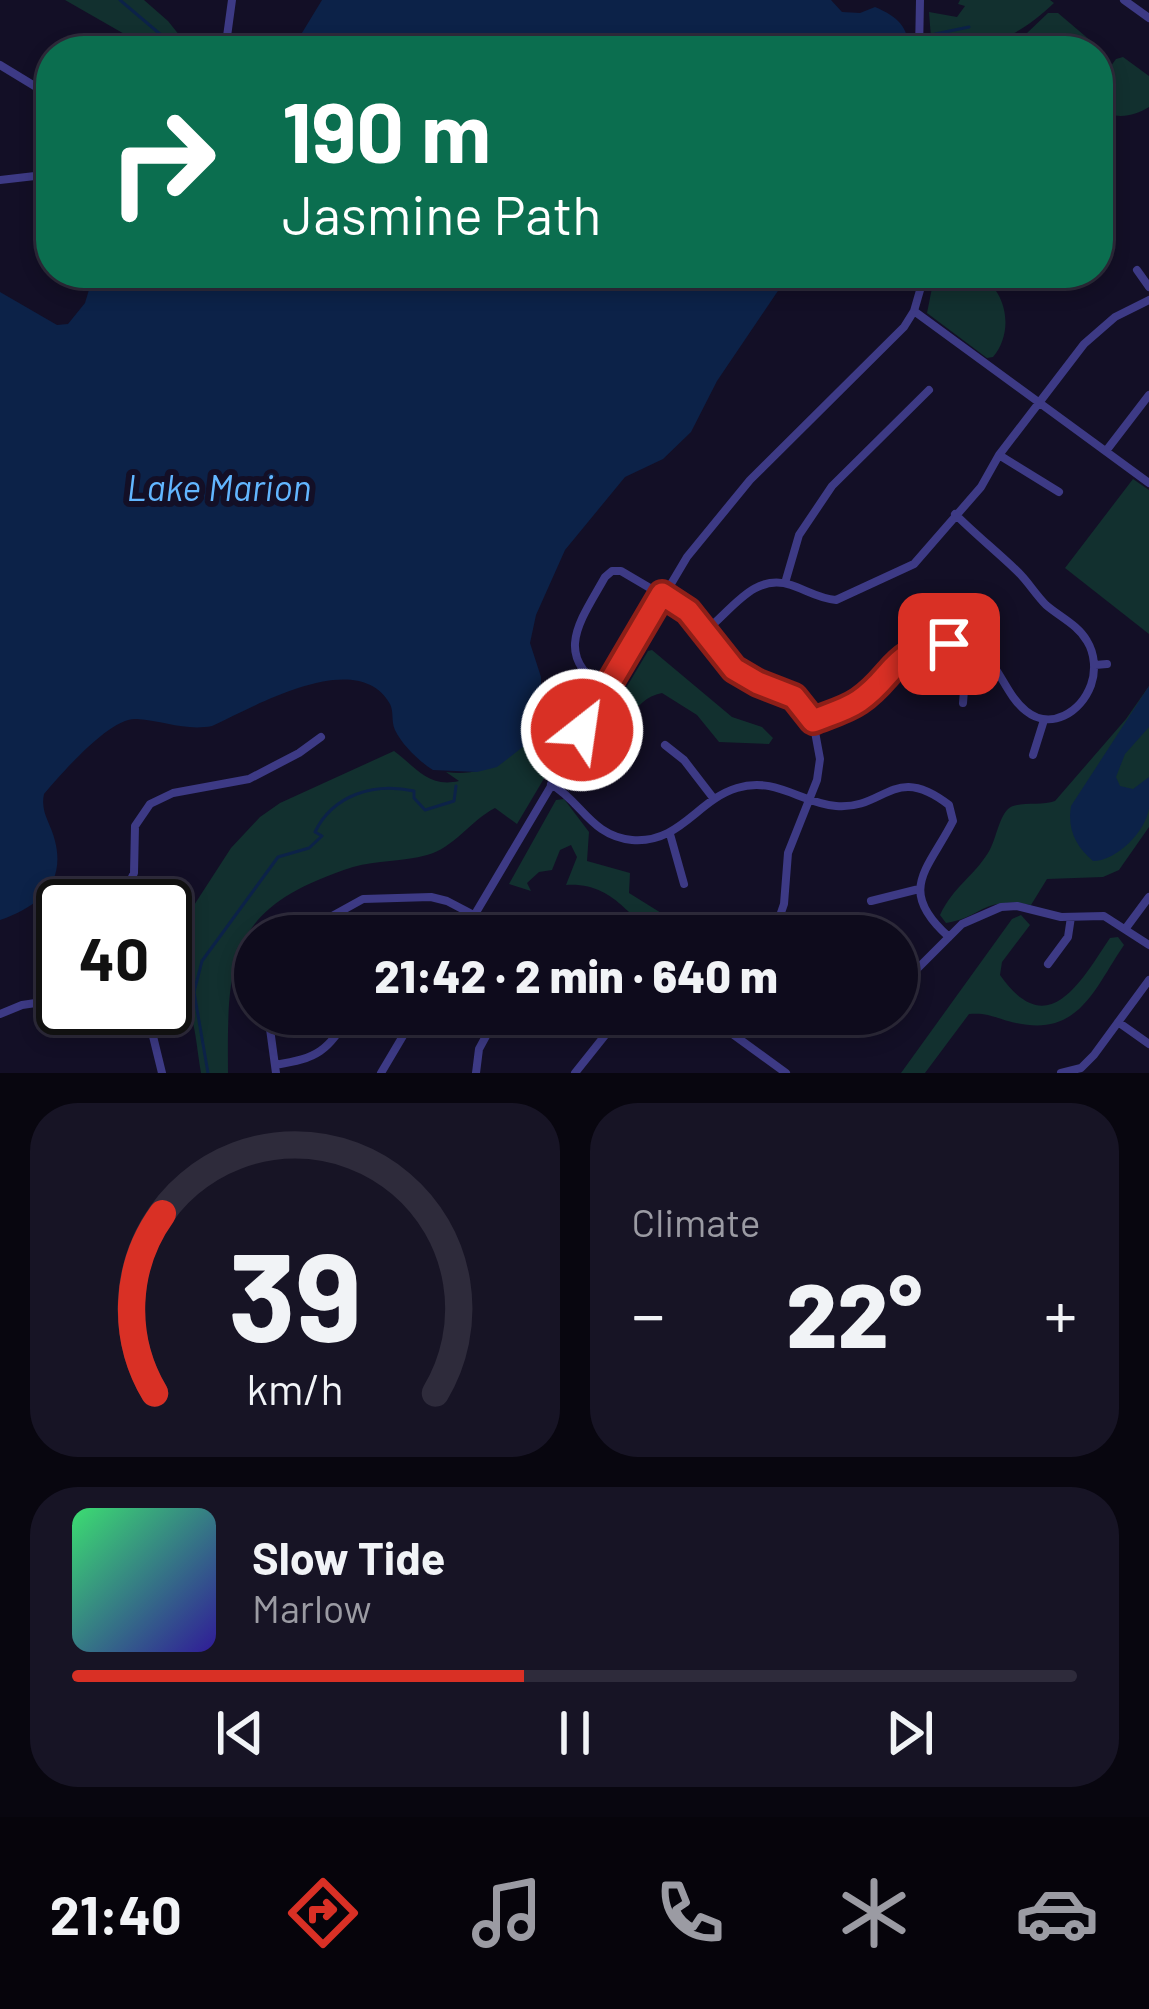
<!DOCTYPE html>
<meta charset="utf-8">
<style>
:root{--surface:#0e0b1c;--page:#171425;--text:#f1f3f6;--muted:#9b9ba3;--line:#2e2b3b;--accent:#d93025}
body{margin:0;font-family:Barlow,sans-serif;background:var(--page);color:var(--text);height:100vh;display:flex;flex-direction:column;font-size:45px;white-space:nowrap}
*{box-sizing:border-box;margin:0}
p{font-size:39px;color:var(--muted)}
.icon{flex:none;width:66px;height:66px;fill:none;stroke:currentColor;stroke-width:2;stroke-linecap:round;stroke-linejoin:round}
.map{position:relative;height:1073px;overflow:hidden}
.drawer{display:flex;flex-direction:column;gap:30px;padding:30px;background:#08060f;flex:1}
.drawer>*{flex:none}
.hud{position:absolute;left:36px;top:36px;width:1077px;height:252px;border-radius:48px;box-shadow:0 6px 18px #0003,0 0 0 3px var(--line);background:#0b6e4f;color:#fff;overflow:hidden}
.speed{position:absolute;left:36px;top:879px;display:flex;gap:24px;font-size:60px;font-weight:700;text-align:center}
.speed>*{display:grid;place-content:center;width:156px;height:156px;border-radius:50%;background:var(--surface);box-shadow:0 6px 18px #0003,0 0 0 3px var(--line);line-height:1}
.speed .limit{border:6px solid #111;border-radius:18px;background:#fff;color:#111}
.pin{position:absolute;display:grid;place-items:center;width:102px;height:102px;color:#fff;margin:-51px;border-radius:24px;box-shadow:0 6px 18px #0006}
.me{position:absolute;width:132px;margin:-66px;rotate:30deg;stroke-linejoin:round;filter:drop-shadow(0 0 9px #0008)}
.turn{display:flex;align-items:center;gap:42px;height:252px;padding:0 48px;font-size:54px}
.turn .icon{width:156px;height:156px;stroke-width:2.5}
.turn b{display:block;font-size:84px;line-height:102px}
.big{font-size:90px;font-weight:800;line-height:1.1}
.drawer .card{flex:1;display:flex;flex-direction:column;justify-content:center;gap:18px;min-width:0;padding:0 42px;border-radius:48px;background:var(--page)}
.drawer .dial{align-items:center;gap:0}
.dial svg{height:312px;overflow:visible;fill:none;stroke:var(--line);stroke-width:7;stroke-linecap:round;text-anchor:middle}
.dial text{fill:var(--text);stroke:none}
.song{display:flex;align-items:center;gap:36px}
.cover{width:144px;height:144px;border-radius:18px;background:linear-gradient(135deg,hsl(140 70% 55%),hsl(250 70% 35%))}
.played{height:12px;border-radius:6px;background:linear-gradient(90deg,var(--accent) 45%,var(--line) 45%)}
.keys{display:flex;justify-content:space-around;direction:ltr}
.heat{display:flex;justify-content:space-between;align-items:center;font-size:66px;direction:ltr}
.drawer .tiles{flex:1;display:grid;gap:30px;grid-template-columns:1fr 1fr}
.card:last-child{grid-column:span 2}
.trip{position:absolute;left:234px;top:915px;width:684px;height:120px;border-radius:60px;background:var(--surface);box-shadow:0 6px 18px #0003,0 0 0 3px var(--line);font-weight:800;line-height:120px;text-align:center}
.dock{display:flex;height:192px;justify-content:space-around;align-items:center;background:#06040b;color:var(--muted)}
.dock .icon{width:84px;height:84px}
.dock .active{color:var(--accent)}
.dock b{font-size:54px;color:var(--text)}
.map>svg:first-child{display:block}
.green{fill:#12302f}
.water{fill:#0c2248}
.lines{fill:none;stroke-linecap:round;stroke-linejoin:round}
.stream{stroke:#0c2248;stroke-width:3}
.minor{stroke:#3d3a85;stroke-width:8}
.route-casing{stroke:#8d1f18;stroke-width:30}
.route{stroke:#d93025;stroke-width:21}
.labels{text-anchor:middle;stroke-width:12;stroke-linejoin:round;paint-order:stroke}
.water-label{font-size:36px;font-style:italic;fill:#62b6ff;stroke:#130f26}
</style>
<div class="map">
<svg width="1149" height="1073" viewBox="0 0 1149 1073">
<rect width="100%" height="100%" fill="#130f26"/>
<!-- green -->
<path class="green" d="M 65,0 L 144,0 L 168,21 L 192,51 L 154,51 Z
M 960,0 L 1050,0 L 1054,3 C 1016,39 984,51 932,51 L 929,12 L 957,17 L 965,6 L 958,4 Z
M 1048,13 L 1058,13 L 1098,47 L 1093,51 L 1008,51 Z
M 1123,57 L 1149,76 L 1149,107 C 1133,117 1115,120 1098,109 L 1098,84 L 1116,59 Z
M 935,273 C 947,273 966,270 976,274 C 1007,288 1015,331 993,357 L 987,358 L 927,313 Z
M 1133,479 L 1149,490 L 1149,634 L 1065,568 Z
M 652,650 L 732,717 L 762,727 L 773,738 L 769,744 L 719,742 L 697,715 L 662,693 C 623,700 617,760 585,781 L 578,775 L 579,767 L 648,651 Z
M 1149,686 L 1149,827 L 1119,870 L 1103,877 L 1047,879 L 1031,905 C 982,896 982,918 946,923 L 940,915 C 954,886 973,877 988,853 C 996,841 998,819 1008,809 C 1016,801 1041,806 1055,801 L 1126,719 Z
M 541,700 L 574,728 L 517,824 L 495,808 C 470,821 454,848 427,855 C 403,862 377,860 353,867 C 229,907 227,957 228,1073 L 201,1073 C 194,1032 196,1003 165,973 L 165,950 L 231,848 L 260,817 L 280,803 L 394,751 C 417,768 428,788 459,781 L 446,772 C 495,779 534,746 541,700 Z
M 564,799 L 589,832 L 587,861 L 630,873 L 629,893 L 682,926 L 715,936 C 700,936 680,940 666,936 C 628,926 620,882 566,885 L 577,857 L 571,845 L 560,850 L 552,870 L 539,872 L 527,883 L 531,891 L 509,884 L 556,800 Z
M 1021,915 L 1030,925 L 1002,962 L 1000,975 C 1048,1044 1081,981 1110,938 L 1118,937 L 1124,945 C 1094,989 1079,1037 1016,1023 C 997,1019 989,1012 969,1014 L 925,1073 L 901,1073 L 1012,919 Z"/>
<!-- water -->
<path class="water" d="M 322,0 L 831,0 L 842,12 L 860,13 L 875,7 C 898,17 907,25 910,51 L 291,51 Z
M 94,273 L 790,273 L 717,381 L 691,432 L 663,459 L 625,477 L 565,550 L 536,615 L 530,643 L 541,677 L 541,700 L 538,720 L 524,746 L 497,767 L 477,772 L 433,770 C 420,762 402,745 395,730 C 391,721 394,712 390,704 C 357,646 254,707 212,726 C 186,731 164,721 137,719 C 111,716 62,773 44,794 C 40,813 51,823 55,841 C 66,884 38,907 0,920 L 0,292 L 57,325 L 68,324 L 85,303 Z
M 1149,686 L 1149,727 L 1125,754 L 1116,777 L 1120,786 L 1133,789 L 1149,777 C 1149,787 1149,798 1149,808 C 1146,831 1117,861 1093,861 C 1076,847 1067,829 1071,806 Z"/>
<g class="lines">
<!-- stream -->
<path class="stream" d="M 120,0 L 180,51
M 935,34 L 969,27
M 925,40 L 929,38
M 208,1073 L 194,992 L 202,961 L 278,857 L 309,848 L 322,836 L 315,832 C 333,795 374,782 414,791 L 414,798 L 425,810 L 454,801 L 456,786"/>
<!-- minor -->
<path class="minor" d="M 1124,0 L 1149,18
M 225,51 L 232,0
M 919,51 L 920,0
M 0,65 L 51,96
M 0,180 L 35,176 L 51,163
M 1137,270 L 1149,287
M 914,311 L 1149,483
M 1106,451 L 1149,395
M 999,455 L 1059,492
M 785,583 L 799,535 L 832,486 L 929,390
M 704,632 C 731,612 753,572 791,585 C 806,590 820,599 836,600 L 914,564 L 981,487 L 999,455 L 1084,344 L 1115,317 L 1149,300
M 1095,665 L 1107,664
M 606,689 C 551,656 581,620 605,577 L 612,571 L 621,571 L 689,611 L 734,669 L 757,683 L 794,697 L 813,721 L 820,759 L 817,780 L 788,853 L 784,904 L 773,936
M 963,703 L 965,678 L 978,653
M 813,721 C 827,715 843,711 856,703 C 886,686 894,651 936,645 C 999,636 995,686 1026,711 C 1051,731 1081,712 1091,685 C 1096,671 1095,654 1087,641 C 1078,625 1060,617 1046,605 C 1035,594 1027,580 1016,570 C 996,551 974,533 955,514
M 665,745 L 684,760 L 714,799
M 1033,755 L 1044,720
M 551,784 C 582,802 591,836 632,840 C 680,844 697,800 737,788 C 775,776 801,803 836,806 C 886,810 893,762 949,805 L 953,821 C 928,870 896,890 949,937
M 670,834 L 684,884
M 871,901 L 919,889
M 118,906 L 134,873 L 135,826 L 150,804 L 173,793 L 249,779 L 299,753 L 321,737
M 1126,928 L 1149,897
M 296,936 L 363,899 L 431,897 L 447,901 L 514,936
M 462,936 L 687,557 L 750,480 L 904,327 L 914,311 L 925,273
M 546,936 L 577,928 L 606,936
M 1048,964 L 1068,937 L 1071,917
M 897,989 L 962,924 L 1001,907 L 1017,906 L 1061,917 L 1104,916 L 1149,945
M 134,1008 L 150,1024 L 162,1073
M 0,1014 L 22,1005 L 63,999
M 268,1014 L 276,1073
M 705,1014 L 786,1073
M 872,1014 L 876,1030
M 1118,1022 L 1149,1044
M 275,1065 C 318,1058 327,1052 350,1014
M 381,1073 L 416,1014
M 476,1073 L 479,1049 L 498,1014
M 575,1073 L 622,1014
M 1061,1073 L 1081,1068 L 1094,1055 L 1149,980"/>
</g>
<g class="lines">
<!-- route casing -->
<g class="route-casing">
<path id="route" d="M 582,730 L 662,594 L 688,611 L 734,669 L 758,683 L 794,697 L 813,721 C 828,715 846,710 859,701 C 896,676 891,648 949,644"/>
</g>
<!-- route -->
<use href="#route" class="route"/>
</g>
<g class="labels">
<!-- water labels -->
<g class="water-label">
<text x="219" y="501">Lake Marion</text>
</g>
</g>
</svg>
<div class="speed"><div class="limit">40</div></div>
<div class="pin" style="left:949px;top:644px;background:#d93025"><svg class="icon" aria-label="arrive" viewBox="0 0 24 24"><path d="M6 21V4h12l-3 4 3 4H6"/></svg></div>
<svg class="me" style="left:582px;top:730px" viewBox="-20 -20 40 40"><circle r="17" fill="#d93025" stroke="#fff" stroke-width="3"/><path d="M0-11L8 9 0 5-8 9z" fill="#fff"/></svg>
<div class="trip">21:42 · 2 min · 640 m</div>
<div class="hud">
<div class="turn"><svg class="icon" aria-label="right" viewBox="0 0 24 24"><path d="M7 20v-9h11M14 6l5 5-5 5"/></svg><div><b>190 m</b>Jasmine Path</div></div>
</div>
</div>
<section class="drawer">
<div class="tiles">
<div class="card dial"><svg viewBox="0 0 100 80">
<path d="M14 69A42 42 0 1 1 86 69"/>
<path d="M14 69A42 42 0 0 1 16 23" stroke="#d93025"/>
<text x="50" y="56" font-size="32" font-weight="700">39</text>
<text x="50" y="72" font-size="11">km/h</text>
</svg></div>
<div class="card"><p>Climate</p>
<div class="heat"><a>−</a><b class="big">22°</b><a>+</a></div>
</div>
<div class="card">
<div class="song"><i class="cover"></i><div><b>Slow Tide</b><p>Marlow</p></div></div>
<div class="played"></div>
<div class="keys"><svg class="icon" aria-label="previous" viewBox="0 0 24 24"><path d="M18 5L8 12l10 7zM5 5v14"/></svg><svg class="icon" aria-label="pause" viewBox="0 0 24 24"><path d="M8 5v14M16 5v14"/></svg><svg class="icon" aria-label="next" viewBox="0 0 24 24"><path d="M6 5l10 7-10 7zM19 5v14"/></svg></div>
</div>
</div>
</section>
<nav class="dock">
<b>21:40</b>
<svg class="icon active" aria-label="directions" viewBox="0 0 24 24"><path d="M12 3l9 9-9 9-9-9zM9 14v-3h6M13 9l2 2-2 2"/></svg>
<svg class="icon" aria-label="music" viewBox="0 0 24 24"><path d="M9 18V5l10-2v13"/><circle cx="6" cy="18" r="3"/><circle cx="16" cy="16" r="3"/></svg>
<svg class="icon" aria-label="phone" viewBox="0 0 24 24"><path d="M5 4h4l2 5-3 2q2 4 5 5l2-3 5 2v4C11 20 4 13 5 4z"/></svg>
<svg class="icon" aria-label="climate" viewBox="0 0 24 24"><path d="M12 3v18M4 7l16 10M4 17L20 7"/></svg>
<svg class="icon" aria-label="car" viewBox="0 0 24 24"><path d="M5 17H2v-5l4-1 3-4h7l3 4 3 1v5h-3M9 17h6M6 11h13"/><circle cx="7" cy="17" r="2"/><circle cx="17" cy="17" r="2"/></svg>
</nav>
